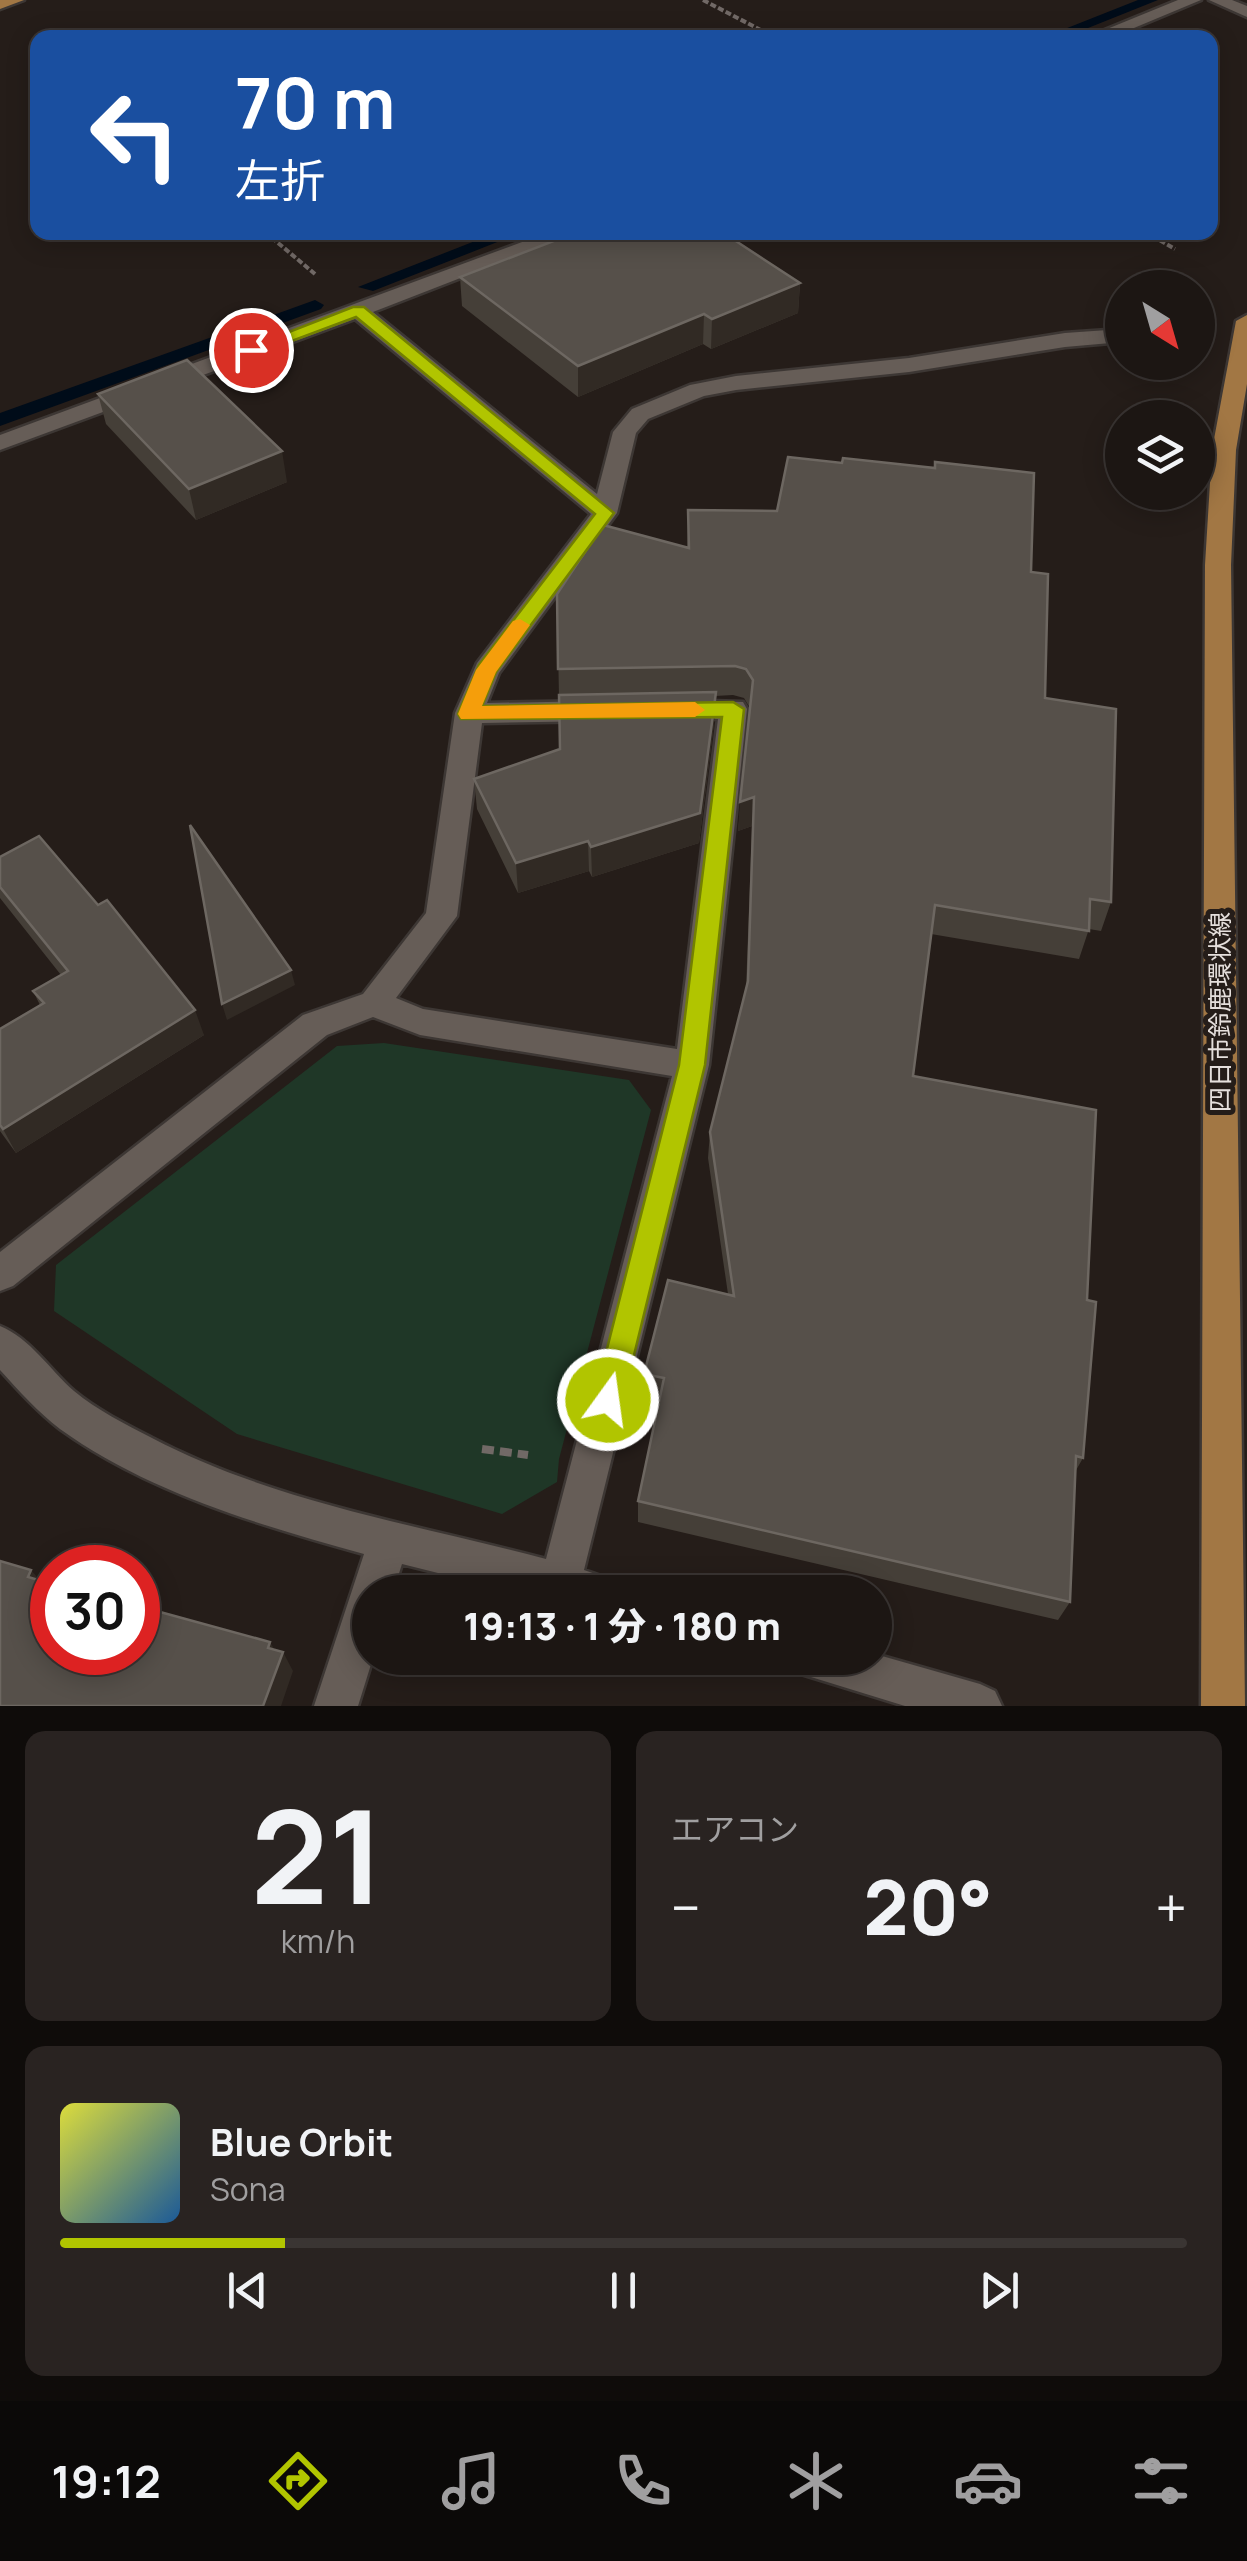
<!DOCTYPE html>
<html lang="ja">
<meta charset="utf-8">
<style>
:root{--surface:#1c1613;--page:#292321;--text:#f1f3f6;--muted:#a09fa0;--line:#3a3533;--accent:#b1c500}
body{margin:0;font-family:Manrope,"Noto Sans JP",sans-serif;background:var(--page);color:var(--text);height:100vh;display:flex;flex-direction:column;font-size:38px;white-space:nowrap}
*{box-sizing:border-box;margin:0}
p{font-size:32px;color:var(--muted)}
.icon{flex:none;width:55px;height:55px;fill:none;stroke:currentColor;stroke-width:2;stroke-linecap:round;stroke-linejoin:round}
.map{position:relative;height:1706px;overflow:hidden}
.panel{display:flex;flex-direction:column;gap:25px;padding:25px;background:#0f0c0a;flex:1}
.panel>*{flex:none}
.hud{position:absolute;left:30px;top:30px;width:1188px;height:210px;border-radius:20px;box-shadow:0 5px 25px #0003,0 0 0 2px var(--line);background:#1a4fa0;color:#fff;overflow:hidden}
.needle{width:65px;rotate:143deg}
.buttons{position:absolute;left:1105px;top:270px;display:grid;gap:20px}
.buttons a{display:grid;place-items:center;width:110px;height:110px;border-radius:50%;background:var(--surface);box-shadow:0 5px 25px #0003,0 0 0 2px var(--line);font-size:50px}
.speed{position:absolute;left:30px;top:1545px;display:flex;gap:20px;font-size:50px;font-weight:700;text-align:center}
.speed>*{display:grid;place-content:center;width:130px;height:130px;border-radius:50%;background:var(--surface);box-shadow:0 5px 25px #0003,0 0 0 2px var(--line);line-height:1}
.speed .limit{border:15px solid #d22;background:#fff;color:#111}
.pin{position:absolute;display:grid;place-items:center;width:85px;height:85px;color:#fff;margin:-42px;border:5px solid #fff;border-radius:50%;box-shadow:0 2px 10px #0007}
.me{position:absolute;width:110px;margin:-55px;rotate:14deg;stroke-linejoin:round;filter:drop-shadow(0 0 8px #0008)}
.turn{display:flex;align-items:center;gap:35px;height:210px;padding:0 40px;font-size:45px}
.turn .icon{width:130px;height:130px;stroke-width:2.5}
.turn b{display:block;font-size:70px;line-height:85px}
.big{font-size:75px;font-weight:800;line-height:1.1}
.panel .widget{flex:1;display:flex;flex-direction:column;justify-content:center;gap:15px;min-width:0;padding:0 35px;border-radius:20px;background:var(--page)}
.panel .dial{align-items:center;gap:0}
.dial b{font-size:130px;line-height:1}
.song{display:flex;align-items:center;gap:30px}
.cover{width:120px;height:120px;border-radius:15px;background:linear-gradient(135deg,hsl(60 70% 55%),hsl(210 70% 35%))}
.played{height:10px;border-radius:5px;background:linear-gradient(90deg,var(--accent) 20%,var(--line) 20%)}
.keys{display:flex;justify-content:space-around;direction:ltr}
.heat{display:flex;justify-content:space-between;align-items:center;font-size:55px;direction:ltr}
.panel .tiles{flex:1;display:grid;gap:25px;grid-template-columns:1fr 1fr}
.widget:last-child{grid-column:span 2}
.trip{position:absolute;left:352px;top:1575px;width:540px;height:100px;border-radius:50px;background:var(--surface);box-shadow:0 5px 25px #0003,0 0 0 2px var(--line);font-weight:800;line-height:100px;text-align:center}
.tabs{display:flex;height:160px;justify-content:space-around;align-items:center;background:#0b0908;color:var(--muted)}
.tabs .icon{width:70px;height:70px}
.tabs .active{color:var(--accent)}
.tabs b{font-size:45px;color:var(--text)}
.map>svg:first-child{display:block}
.green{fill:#1f3727}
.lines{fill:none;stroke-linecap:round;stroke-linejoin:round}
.stream{fill:#000c19;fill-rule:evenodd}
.minor-casing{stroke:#3d3734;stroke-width:5}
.primary-casing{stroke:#3d3734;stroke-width:5}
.path-far1{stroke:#716966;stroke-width:4;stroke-dasharray:6 2.5;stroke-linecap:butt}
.path{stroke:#716966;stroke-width:8;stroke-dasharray:12 6;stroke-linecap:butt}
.minor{fill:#665d57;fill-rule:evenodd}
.primary{fill:#a27744;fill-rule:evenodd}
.wall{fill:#453f38}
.shaded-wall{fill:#312a24}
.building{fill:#56504a;stroke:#6d6761;stroke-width:2.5}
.route{fill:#b1c500;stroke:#738000;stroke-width:2.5}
.slow{fill:#f59e0b}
.labels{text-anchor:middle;stroke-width:10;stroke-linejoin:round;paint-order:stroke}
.street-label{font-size:25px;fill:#e5dfdc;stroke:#251d19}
</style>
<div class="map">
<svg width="1247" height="1706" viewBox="0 0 1247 1706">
<rect width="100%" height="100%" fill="#251d19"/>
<!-- green -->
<path class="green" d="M 384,1043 L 629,1080 L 651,1110 L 559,1459 L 557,1482 L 502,1514 L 237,1434 L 54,1311 L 56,1265 L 337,1046 Z"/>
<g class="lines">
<!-- stream -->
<path class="stream" d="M 1138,0 L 1158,0 L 1063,38 L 1042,38 Z
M 498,232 L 523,232 L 373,291 L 358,287 Z
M 315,300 L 324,305 L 321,309 L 0,426 L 0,413 Z"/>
<!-- minor casing -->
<g class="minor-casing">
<path id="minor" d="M 1178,0 L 1201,0 L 1110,38 L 1085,38 Z
M 1209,0 L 1232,0 L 1247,6 L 1247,17 Z
M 549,232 L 579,232 L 373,312 L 597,494 L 613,432 L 632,409 L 690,385 L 736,376 L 909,358 L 1065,333 L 1122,329 L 1122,342 L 1065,347 L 909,372 L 736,390 L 704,396 L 648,419 L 636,433 L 617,513 L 499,673 L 487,703 L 599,701 L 609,704 L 613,711 L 609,718 L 599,721 L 482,723 L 457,916 L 396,998 L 423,1009 L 677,1049 L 718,719 L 665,717 L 661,710 L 665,703 L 675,700 L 743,702 L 747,709 L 709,1065 L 584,1570 L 604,1577 L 610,1592 L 514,1592 L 402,1564 L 393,1592 L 370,1592 L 373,1658 L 358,1706 L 314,1706 L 364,1554 C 262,1526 147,1492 60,1429 C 38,1412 19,1391 0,1370 L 0,1326 C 30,1338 50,1370 74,1391 C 97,1410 125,1424 152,1438 C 274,1502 414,1524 546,1559 L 672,1076 L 420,1035 L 373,1017 L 327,1035 L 13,1286 L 0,1291 L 0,1252 L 303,1015 L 363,994 L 426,913 L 455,713 L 477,663 L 591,514 L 355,319 L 0,450 L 0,435 Z
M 875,1654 L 980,1684 L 995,1691 L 1002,1706 L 905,1706 L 798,1673 L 792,1658 L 875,1658 Z"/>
</g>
<!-- primary casing -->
<g class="primary-casing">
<path id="primary" d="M 0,0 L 24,0 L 0,9 Z
M 1247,315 L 1247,384 L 1236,450 L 1231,565 L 1245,1706 L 1201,1706 L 1205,565 L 1212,450 L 1236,321 Z"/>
</g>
<!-- path-far1 -->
<path class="path-far1" d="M 703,0 L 776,38
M 265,232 L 315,274
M 1145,232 L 1175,249"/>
<!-- path -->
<path class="path" d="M 482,1449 L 528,1455"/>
<!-- minor -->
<use href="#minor" class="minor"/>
<!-- primary -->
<use href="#primary" class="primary"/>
</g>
<!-- wall -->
<path class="wall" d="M 460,277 L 800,283 L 798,313 L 711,349 L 703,344 L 578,397 L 462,306 Z
M 98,394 L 287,482 L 196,520 L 106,424 Z
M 688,510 L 1031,572 L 1045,698 L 1111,902 L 1101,931 L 1089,929 L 1079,959 L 931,934 L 913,1076 L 1087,1300 L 1083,1458 L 1075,1472 L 1070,1602 L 1058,1620 L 638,1522 L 638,1501 L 659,1400 L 644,1397 L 644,1374 L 728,1294 L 708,1158 L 710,1132 L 746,989 L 752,826 L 738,831 L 750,708 L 744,698 L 733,695 L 715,696 L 714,723 L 699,843 L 592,877 L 589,871 L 518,893 L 477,809 L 474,779 L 560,749 L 557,594 L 687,547 Z
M 0,857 L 204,1035 L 16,1153 L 0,1131 L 0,1029 L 40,1005 L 33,991 L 61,975 L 0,898 Z"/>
<!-- shaded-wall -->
<path class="shaded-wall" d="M 800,283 L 798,313 L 711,349 L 712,319 Z
M 704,314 L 703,344 L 578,397 L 578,366 Z
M 282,451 L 287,482 L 196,520 L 189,489 Z
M 716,692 L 714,723 L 699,843 L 592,877 L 591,847 Z
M 754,797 L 752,826 L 738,831 L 740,802 Z
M 588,841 L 589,871 L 518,893 L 516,863 Z
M 291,970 L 295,985 L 227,1020 L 222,1004 Z
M 195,1010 L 204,1035 L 16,1153 L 3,1129 Z
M 31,1570 L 48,1590 L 28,1577 Z
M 270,1642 L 280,1659 L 283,1652 L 293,1671 L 281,1706 L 263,1706 L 268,1648 Z"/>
<!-- building -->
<path class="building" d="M 577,232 L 722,232 L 800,283 L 712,319 L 704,314 L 578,366 L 460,277 Z
M 187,360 L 282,451 L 189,489 L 98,394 Z
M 788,457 L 842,463 L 843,458 L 935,468 L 935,462 L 1034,473 L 1031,572 L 1048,574 L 1045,698 L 1116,709 L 1111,902 L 1090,899 L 1089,931 L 935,905 L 913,1076 L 1096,1110 L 1087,1300 L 1096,1302 L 1083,1458 L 1076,1456 L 1070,1602 L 638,1501 L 664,1378 L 644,1374 L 668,1280 L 734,1296 L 710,1132 L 748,981 L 754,797 L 740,802 L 753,680 L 746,669 L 735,666 L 558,669 L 557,594 L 603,525 L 689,548 L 688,510 L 777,511 Z
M 716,692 L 700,813 L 591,847 L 588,841 L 516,863 L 474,779 L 560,749 L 559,695 Z
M 190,825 L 291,970 L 222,1004 Z
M 39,836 L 98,905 L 107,900 L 195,1010 L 3,1129 L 0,1125 L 0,1029 L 44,1003 L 33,991 L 68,971 L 0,887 L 0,857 Z
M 0,1561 L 31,1570 L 28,1577 L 52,1584 L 52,1652 L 138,1652 L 138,1606 L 270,1642 L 268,1648 L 283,1652 L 263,1706 L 0,1706 Z"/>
<!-- route -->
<path class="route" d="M 353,307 L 364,307 L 614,513 L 496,672 L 482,706 L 733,702 L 744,709 L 705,1065 L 623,1400 L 619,1410 L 608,1415 L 598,1410 L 594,1400 L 679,1065 L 722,717 L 461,719 L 458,714 L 479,665 L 595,514 L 356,317 L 257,354 L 243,350 Z"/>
<!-- slow -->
<path class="slow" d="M 520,619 L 530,625 L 496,672 L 482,706 L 695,702 L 705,710 L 695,717 L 461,719 L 458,714 L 476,670 L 513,621 Z"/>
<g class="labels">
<!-- street labels -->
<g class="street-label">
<text transform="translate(1220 1012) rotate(-90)" y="9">四日市鈴鹿環状線</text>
</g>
</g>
</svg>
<div class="buttons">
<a><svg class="needle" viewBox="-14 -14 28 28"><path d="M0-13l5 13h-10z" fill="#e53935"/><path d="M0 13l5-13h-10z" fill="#a09fa0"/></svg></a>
<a><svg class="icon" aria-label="layers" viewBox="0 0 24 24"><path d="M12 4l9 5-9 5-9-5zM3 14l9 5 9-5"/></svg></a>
</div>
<div class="speed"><div class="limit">30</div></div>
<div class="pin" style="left:251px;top:350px;background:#d93025"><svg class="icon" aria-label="arrive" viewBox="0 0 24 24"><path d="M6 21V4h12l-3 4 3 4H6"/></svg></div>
<svg class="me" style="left:608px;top:1400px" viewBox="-20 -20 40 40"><circle r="17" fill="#b1c500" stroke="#fff" stroke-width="3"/><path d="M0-11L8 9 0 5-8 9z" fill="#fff"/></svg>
<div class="trip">19:13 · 1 分 · 180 m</div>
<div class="hud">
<div class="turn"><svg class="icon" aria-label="left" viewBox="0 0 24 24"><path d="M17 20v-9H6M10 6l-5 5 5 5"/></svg><div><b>70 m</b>左折</div></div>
</div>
</div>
<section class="panel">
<div class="tiles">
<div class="widget dial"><b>21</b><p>km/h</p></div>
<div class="widget"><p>エアコン</p>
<div class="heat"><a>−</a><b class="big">20°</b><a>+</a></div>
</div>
<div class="widget">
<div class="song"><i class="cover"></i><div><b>Blue Orbit</b><p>Sona</p></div></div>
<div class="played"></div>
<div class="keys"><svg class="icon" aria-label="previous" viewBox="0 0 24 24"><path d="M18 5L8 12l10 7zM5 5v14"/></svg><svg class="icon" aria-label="pause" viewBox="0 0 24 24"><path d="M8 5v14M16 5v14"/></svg><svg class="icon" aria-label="next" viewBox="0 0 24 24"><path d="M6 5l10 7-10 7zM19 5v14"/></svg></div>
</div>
</div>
</section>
<nav class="tabs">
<b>19:12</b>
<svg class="icon active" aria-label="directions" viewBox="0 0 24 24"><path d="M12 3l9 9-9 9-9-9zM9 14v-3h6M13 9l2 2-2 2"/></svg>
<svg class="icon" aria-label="music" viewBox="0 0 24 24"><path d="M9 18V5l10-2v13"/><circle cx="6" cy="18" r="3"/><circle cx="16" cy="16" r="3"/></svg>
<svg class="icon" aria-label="phone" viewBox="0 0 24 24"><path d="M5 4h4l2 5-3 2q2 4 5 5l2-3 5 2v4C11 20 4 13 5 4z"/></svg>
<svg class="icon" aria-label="climate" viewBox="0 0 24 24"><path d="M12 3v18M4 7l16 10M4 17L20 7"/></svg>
<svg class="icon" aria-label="car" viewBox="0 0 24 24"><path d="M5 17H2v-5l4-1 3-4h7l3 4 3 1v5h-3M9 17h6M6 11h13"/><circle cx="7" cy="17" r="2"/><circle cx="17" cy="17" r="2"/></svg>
<svg class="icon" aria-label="filters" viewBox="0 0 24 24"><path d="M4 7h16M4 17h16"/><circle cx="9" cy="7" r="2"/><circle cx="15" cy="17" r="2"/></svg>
</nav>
